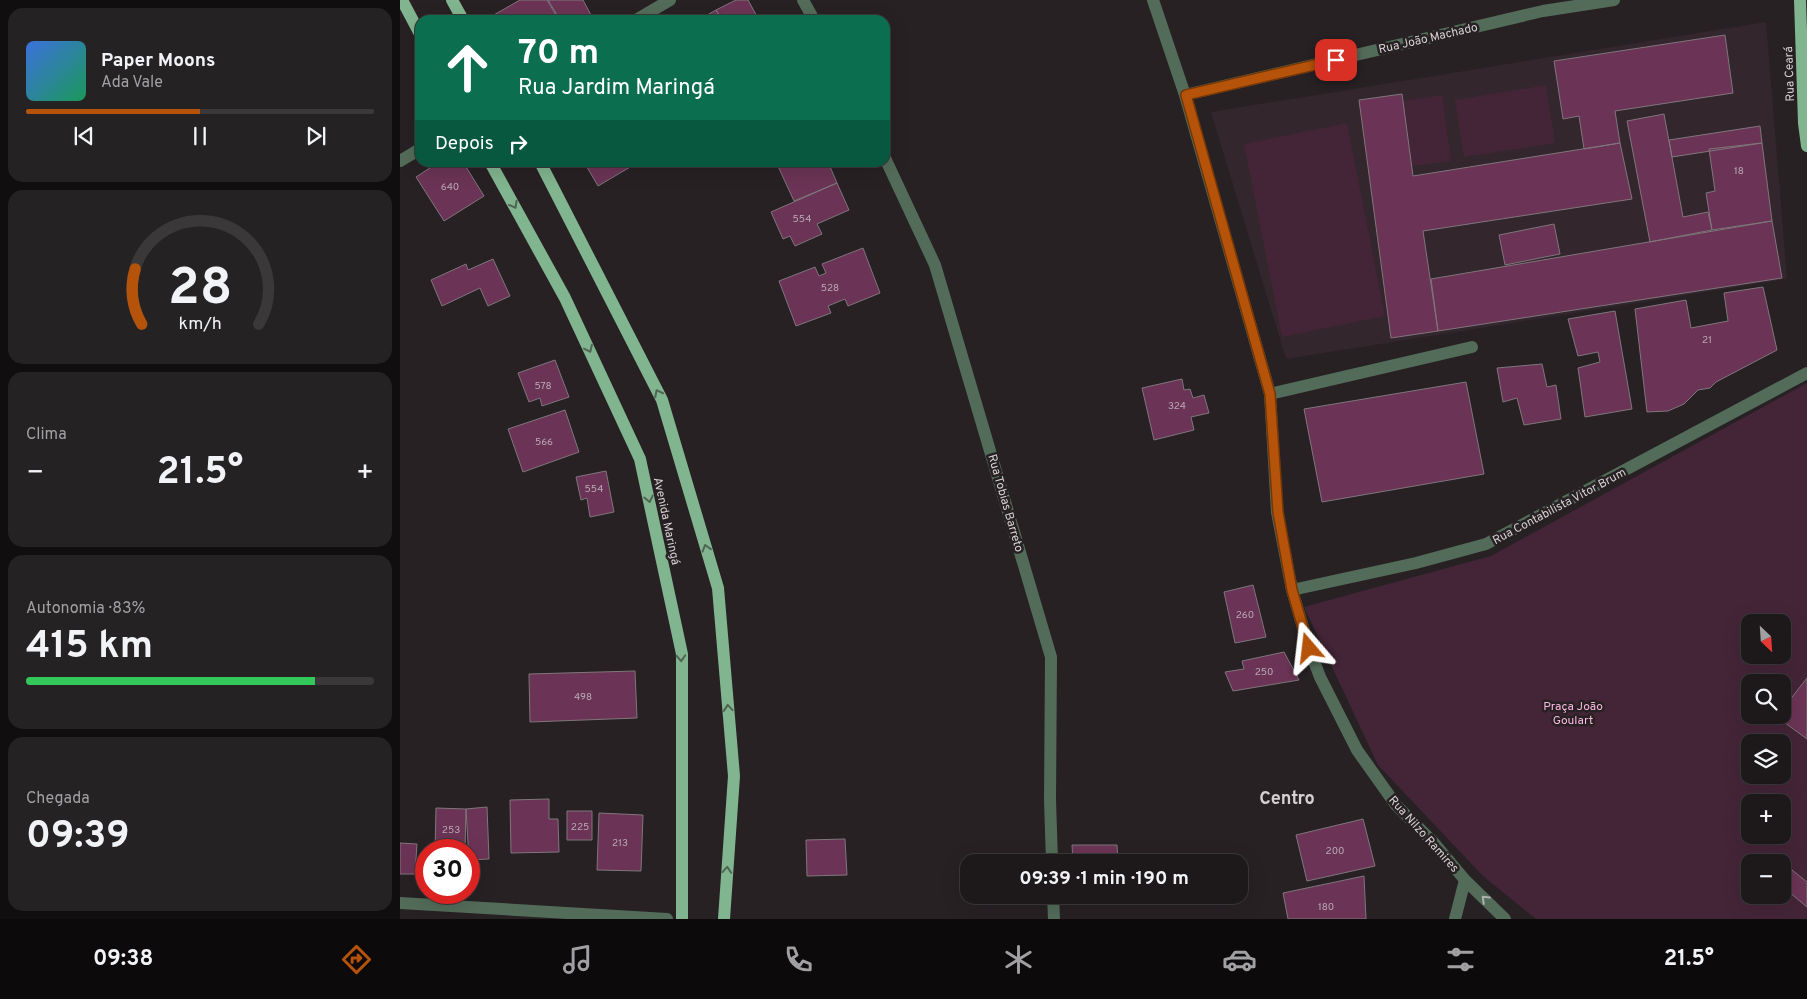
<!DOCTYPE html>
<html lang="pt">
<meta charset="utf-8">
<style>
:root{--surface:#1d191b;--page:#252224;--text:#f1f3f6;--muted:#a0a0a3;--line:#3b383a;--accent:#b45309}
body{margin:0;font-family:Overpass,sans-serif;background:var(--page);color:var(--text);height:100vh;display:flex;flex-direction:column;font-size:19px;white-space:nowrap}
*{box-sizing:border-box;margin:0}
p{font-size:16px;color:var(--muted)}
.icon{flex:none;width:28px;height:28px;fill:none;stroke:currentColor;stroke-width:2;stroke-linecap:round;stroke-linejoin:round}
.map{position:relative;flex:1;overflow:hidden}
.sheet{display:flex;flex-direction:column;gap:8px;padding:8px;background:#100e0f;width:400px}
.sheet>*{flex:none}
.guide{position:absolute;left:15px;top:15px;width:475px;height:152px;border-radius:15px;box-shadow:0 5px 20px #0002,0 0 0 1px var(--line);background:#0b6e4f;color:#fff;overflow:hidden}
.needle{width:32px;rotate:155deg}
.tools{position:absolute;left:1341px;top:614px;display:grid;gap:10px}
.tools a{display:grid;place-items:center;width:50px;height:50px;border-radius:10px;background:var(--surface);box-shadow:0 5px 20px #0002,0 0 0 1px var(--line);font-size:25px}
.speed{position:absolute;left:15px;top:839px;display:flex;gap:10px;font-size:25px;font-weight:700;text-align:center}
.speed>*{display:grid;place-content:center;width:65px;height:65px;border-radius:50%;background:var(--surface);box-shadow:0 5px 20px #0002,0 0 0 1px var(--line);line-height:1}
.speed .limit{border:8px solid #d22;background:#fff;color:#111}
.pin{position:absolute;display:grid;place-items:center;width:42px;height:42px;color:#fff;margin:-21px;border-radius:10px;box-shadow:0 2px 8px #0006}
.me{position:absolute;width:55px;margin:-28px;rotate:343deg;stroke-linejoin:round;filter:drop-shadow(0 0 4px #0008)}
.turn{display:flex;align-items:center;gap:18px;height:105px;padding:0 20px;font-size:22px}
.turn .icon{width:65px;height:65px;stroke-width:2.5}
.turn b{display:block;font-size:35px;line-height:42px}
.then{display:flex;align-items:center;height:48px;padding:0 20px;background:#0003;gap:10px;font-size:19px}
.big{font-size:38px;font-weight:700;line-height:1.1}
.sheet .card{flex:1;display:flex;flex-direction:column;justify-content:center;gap:8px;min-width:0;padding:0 18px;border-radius:15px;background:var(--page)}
.sheet .dial{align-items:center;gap:0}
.dial svg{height:130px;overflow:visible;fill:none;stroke:var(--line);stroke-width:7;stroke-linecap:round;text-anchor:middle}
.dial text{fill:var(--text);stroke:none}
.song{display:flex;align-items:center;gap:15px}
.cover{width:60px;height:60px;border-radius:8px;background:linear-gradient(135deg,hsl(220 70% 55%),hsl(150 70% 35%))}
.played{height:5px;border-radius:2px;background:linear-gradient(90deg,var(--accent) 50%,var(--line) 50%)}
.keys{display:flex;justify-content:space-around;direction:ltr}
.heat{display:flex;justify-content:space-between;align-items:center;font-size:28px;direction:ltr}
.charge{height:8px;border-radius:4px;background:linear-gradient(90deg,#34c759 83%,var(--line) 0)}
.trip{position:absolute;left:560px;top:854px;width:288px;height:50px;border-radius:15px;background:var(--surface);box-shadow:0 5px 20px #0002,0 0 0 1px var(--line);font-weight:700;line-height:50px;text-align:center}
.menu{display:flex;height:80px;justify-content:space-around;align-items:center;background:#0c0a0b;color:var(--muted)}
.menu .icon{width:35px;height:35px}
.menu .active{color:var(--accent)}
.menu b{font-size:22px;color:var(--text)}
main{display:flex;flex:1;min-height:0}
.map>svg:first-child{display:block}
.built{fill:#33262d}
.green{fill:#442538;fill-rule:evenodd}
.building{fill:#6b3456;stroke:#7f767b}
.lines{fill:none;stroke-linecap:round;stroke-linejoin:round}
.minor{stroke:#536c59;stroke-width:12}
.major{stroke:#81b58f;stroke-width:12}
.oneway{stroke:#506454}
.oneway2{stroke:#aeb3ae}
.route-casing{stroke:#753606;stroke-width:12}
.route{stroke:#b45309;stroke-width:9}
.labels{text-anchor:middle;stroke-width:5;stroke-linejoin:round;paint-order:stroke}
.number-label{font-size:10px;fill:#baaab4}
.street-label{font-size:12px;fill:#d5d1d3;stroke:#272124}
.park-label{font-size:12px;fill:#feb7e0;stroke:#272124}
.district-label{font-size:18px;font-weight:bold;fill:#d5d1d3;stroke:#272124}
</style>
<main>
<section class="sheet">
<div class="card">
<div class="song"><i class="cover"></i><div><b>Paper Moons</b><p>Ada Vale</p></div></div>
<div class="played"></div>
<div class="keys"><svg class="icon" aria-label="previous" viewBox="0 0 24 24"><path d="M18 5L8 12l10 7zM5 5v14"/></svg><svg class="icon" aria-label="pause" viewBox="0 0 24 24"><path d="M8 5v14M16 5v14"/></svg><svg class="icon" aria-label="next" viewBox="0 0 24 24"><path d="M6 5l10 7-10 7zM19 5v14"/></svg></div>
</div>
<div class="card dial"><svg viewBox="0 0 100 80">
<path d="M14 69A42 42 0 1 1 86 69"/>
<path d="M14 69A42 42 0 0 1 10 35" stroke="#b45309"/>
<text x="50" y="56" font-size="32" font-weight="700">28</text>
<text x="50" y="72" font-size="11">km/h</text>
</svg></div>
<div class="card"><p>Clima</p>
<div class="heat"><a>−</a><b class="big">21.5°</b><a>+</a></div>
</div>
<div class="card"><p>Autonomia · 83%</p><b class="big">415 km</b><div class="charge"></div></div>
<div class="card"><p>Chegada</p><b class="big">09:39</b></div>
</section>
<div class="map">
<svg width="1407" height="919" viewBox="0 0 1407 919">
<rect width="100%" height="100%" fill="#272124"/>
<!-- built -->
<path class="built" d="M 1366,22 L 1387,279 L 886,359 L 811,112 Z"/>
<!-- green -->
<path class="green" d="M 1146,85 L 1155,143 L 1064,157 L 1055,100 Z
M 1042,95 L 1051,161 L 1012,166 L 1002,101 Z
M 947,123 L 985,316 L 882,337 L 844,144 Z
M 1407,383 L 1407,919 L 1136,919 L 1083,876 L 978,765 L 904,607 L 1091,556 ZM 1350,622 L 1382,622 L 1382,655 L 1350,655 ZM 1350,682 L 1382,682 L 1382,715 L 1350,715 ZM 1350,742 L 1382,742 L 1382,775 L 1350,775 ZM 1350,802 L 1382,802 L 1382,835 L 1350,835 ZM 1350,862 L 1382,862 L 1382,895 L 1350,895 Z"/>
<!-- building -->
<path class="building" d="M 120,0 L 147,0 L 159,20 L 85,20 Z
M 148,0 L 183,0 L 192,17 L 188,20 L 160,20 Z
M 336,0 L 348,0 L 359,20 L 322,20 L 316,10 Z
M 316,10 L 322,20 L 303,20 L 302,18 Z
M 1325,35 L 1333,93 L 1215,111 L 1220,143 L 1184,149 L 1179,116 L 1163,119 L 1154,61 Z
M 1002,94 L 1013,176 L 1220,143 L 1232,199 L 1023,231 L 1038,331 L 991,338 L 959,100 Z
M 1264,114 L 1283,217 L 1308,212 L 1312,230 L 1250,242 L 1227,121 Z
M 1360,126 L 1362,143 L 1272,157 L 1269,140 Z
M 1362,143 L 1372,221 L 1312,230 L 1306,193 L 1315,191 L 1309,149 Z
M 39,162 L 63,162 L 84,196 L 44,221 L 16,177 Z
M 184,162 L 236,162 L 237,163 L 198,186 Z
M 376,162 L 428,162 L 437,183 L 394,201 Z
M 437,183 L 449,210 L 417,224 L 422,234 L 395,246 L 390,236 L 383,239 L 371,212 Z
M 1372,221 L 1382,278 L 1038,331 L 1031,279 Z
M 1154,224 L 1160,254 L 1105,265 L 1099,235 Z
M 463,248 L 480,293 L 448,306 L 445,299 L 428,306 L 431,313 L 396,326 L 379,281 L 415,267 L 419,276 L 426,273 L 422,264 Z
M 93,259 L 110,296 L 88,306 L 80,288 L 42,306 L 31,280 L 66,264 L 68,270 Z
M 1363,287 L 1377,350 L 1316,382 L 1310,388 L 1298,390 L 1284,404 L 1268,411 L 1247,412 L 1235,309 L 1286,300 L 1291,328 L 1328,321 L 1324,293 Z
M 1215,311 L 1232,409 L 1185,417 L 1178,368 L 1200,362 L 1198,352 L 1178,356 L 1168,319 Z
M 155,360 L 169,397 L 142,406 L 140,398 L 129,402 L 118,373 Z
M 1142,364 L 1147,387 L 1156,385 L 1161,419 L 1124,425 L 1117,398 L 1103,402 L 1097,368 Z
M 782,379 L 784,390 L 790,389 L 793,398 L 804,395 L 809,413 L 791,417 L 794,430 L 754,440 L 742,388 Z
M 1066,382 L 1084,474 L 922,502 L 904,409 Z
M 165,410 L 179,452 L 123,472 L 108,429 Z
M 206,471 L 214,512 L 190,517 L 187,498 L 181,500 L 176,477 Z
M 853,585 L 866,637 L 835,643 L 824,592 Z
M 884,652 L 899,680 L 833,691 L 825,672 L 844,669 L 842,661 Z
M 235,671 L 237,718 L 130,722 L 129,674 Z
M 1407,678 L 1407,739 L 1377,717 L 1379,715 L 1382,715 L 1382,710 Z
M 149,799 L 149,819 L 158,819 L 159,852 L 111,853 L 110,800 Z
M 87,807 L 89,859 L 69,860 L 66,809 Z
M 36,808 L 66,809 L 65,850 L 35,850 Z
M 167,811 L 192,811 L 192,840 L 167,840 Z
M 199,813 L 243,815 L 241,871 L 197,870 Z
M 963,819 L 975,866 L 907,881 L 896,835 Z
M 445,839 L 447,875 L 407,876 L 406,840 Z
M 0,843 L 17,844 L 15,874 L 0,874 Z
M 672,845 L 717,845 L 718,862 L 673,862 Z
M 1392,870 L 1407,882 L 1407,907 L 1382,886 L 1382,881 Z
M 964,876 L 966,919 L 888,919 L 883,893 Z"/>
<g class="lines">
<!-- minor -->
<path class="minor" d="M 403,0 L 414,20
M 753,0 L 785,95 L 870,394 L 877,512 L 892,590 L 909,648 L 920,677 L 957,750 L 996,805 L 1034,843 L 1065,880 L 1105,919
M 236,20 L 270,0
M 785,95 L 1143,11 L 1214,0
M 485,158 L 535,265 L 651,657 L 650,800 L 652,862
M 0,161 L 20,149
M 870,394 L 1072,347
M 892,590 L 1016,563 L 1086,544 L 1407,373
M 653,895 L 654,919
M 0,903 L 267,919
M 1055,919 L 1065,880"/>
<!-- major -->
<path class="major" d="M 2,0 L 20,34
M 52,0 L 63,20
M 1400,0 L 1404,123 L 1407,146
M 90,162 L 165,298 L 240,459 L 282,654 L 282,919
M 140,162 L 262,400 L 318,588 L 334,776 L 324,919"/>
</g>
<!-- one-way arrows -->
<defs><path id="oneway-chevron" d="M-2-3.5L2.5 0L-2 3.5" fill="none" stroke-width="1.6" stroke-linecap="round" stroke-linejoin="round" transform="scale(1.25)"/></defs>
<g class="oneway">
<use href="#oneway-chevron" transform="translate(114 205) rotate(61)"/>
<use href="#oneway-chevron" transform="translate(189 349) rotate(65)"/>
<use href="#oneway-chevron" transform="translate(258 393) rotate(-117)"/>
<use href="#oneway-chevron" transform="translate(249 499) rotate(78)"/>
<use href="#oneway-chevron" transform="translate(306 548) rotate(-107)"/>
<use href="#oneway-chevron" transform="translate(281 658) rotate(87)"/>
<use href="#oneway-chevron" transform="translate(328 708) rotate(-95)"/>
<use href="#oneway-chevron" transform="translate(327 870) rotate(-86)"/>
</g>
<use class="oneway2" href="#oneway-chevron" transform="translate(1085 899) rotate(-136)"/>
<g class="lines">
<!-- route casing -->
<g class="route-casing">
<path id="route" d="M 909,648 L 892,590 L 878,512 L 870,394 L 786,95 L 936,60"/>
</g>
<!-- route -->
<use href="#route" class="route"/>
</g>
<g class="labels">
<!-- number labels -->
<g class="number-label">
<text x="1339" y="174">18</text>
<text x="50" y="190">640</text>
<text x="402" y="222">554</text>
<text x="430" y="291">528</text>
<text x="1307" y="343">21</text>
<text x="143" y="389">578</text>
<text x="777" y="409">324</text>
<text x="144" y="445">566</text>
<text x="194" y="492">554</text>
<text x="845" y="618">260</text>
<text x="864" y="675">250</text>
<text x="183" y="700">498</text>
<text x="180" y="830">225</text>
<text x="51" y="833">253</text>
<text x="220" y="846">213</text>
<text x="935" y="854">200</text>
<text x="926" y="910">180</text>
</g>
<!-- street labels -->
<g class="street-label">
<text transform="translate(1028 38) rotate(-13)" y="4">Rua João Machado</text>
<text transform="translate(1389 74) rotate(-92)" y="4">Rua Ceará</text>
<text transform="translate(606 503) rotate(74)" y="4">Rua Tobias Barreto</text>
<text transform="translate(1159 506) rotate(-28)" y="4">Rua Contabilista Vitor Brum</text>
<text transform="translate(267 521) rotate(78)" y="4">Avenida Maringá</text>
<text transform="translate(1024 834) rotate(48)" y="4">Rua Nilzo Ramires</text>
</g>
<!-- park labels -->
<g class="park-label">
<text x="1173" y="710">Praça João<tspan x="1173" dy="14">Goulart</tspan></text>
</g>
<!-- district labels -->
<g class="district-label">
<text x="887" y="804">Centro</text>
</g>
</g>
</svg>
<div class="tools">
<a><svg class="needle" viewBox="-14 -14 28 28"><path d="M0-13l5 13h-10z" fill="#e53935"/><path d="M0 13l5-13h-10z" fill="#a0a0a3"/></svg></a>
<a><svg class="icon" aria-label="search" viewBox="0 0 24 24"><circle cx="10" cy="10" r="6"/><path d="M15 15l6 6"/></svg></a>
<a><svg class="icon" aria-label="layers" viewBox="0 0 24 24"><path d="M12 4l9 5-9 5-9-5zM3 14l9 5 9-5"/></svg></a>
<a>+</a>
<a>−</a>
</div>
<div class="speed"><div class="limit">30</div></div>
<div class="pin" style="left:936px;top:60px;background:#d93025"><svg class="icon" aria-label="arrive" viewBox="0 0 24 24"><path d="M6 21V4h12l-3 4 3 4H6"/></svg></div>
<svg class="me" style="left:909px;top:648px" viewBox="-20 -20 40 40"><path d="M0-17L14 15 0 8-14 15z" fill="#b45309" stroke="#fff" stroke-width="4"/></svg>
<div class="trip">09:39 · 1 min · 190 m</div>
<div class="guide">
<div class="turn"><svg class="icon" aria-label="ahead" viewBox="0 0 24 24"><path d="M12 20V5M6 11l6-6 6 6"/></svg><div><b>70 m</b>Rua Jardim Maringá</div></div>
<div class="then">Depois<svg class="icon" aria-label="right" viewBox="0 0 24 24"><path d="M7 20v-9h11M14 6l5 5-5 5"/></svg></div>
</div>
</div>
</main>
<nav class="menu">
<b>09:38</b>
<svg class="icon active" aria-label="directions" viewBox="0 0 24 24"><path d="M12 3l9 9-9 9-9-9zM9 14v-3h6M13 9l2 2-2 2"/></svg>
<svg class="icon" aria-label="music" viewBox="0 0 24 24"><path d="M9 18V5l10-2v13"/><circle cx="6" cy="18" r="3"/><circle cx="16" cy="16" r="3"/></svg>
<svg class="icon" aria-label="phone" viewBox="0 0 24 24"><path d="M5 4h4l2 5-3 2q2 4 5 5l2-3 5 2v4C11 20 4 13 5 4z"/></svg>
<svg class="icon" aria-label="climate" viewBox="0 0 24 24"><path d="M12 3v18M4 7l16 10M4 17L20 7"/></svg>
<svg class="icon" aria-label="car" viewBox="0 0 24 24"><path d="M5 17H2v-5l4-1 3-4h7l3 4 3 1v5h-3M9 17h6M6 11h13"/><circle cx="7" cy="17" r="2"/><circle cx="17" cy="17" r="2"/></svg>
<svg class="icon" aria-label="filters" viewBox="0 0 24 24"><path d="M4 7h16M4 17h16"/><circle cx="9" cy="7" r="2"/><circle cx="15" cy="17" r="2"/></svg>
<b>21.5°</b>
</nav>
